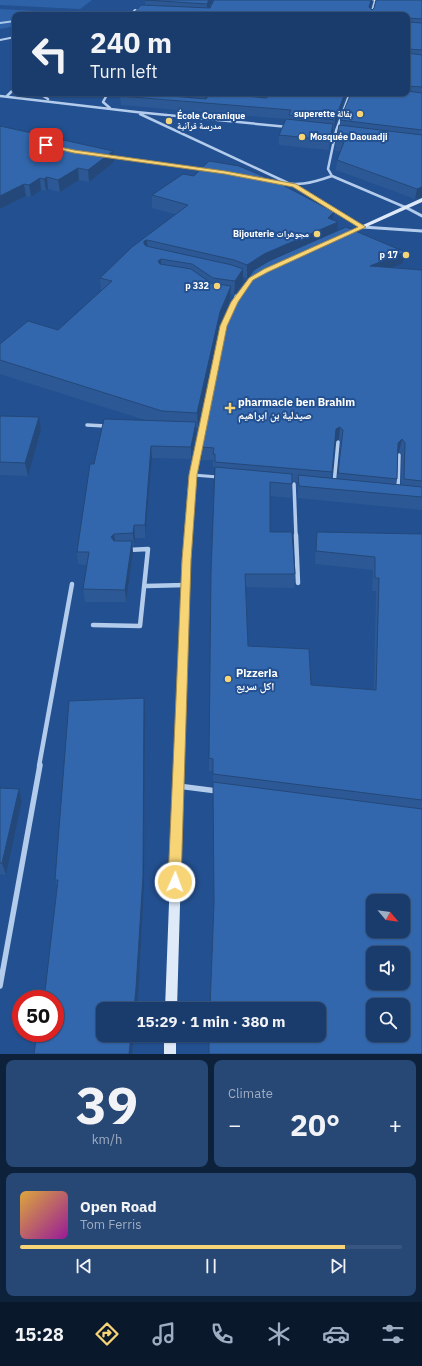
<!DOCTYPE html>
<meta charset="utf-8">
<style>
:root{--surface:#1a3c6c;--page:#274774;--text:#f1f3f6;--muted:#9fadc2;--line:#38567f;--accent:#f7d476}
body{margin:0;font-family:"IBM Plex Sans","Noto Naskh Arabic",sans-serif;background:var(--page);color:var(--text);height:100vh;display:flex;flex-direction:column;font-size:15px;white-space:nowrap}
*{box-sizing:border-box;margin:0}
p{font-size:13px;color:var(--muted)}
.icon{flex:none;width:22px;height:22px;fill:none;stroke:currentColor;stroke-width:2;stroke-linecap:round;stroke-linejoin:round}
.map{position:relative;height:1054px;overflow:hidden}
.drawer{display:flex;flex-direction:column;gap:6px;padding:6px;background:#0e213b;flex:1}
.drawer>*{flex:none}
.top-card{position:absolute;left:12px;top:12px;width:398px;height:84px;border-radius:8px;box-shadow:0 1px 3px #0004,0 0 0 1px var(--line);background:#1a3c6c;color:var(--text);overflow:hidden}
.needle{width:26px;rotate:119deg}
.tools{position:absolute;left:366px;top:894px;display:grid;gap:8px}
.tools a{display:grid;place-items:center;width:44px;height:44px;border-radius:8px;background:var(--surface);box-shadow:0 1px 3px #0004,0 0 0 1px var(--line);font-size:20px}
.speed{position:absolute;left:12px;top:990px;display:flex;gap:8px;font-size:20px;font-weight:700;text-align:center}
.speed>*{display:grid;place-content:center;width:52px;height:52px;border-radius:50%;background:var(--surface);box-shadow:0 1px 3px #0004,0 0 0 1px var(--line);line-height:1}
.speed .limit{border:6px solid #d22;background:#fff;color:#111}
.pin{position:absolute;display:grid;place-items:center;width:34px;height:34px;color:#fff;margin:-17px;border-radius:8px;box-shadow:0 2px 6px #0006}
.me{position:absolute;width:44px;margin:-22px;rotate:2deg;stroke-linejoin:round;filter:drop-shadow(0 0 3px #0008)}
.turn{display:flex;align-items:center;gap:14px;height:84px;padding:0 12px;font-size:18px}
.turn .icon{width:52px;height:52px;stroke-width:2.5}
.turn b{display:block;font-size:28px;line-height:34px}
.big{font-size:30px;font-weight:700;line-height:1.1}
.drawer .tile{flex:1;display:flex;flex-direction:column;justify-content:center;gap:6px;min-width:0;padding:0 14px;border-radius:8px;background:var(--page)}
.drawer .dial{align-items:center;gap:0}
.dial b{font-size:52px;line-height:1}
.song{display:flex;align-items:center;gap:12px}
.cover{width:48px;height:48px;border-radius:6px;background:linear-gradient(135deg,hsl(40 70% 55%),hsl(300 70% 35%))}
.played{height:4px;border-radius:2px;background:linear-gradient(90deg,var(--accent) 85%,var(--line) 85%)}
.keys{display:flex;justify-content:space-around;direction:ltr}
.heat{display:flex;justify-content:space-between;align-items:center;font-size:22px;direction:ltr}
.drawer .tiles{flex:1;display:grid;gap:6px;grid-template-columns:1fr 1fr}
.tile:last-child{grid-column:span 2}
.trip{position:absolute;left:96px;top:1002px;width:230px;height:40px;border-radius:8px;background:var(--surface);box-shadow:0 1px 3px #0004,0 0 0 1px var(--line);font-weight:700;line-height:40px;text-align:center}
.tabs{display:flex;height:64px;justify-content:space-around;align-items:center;background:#0a182b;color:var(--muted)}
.tabs .icon{width:28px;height:28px}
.tabs .on{color:var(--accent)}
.tabs b{font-size:18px;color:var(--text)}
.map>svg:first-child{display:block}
.green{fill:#2d62a8}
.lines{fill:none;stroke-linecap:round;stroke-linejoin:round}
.stream{fill:#a7c7ed;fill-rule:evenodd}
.pedestrian{stroke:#b3ccec;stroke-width:3}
.minor-far5{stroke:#b3ccec;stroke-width:2}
.minor-far4{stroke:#b3ccec;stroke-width:2.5}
.minor-far3{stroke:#b3ccec;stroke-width:3}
.minor-far2{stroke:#b3ccec;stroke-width:3.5}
.minor-far1{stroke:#b3ccec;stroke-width:4.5}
.minor{stroke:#b3ccec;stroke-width:5.5}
.secondary{fill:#dfeaf9;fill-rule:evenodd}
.primary{fill:#f9fbff;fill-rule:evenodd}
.wall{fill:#2c5995;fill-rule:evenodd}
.shaded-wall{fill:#244879}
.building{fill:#3367ad;stroke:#244879;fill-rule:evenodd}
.route{fill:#f7d476;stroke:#a18a4d}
.poi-dot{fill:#f7d476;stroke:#235090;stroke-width:1.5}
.labels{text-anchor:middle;stroke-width:4;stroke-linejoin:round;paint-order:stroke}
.far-poi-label{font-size:9px;font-weight:bold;fill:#fff;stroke:#235090;text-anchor:end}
.poi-label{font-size:11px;font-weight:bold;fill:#fff;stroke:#235090;text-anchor:start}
</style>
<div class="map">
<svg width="422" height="1054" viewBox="0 0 422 1054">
<rect width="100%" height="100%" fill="#235090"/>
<!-- green -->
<path class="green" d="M 0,0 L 92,0 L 80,9 L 0,5 Z
M 0,9 L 56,12 L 65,14 L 15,15 L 15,26 L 0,29 Z"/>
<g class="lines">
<!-- stream -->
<path class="stream" d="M 15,20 L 15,22 L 0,24 L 0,22 Z"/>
<!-- pedestrian -->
<path class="pedestrian" d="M 193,475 L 218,477"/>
<!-- minor-far5 -->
<path class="minor-far5" d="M 130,15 L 135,10 L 142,10
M 371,15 L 375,0
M 0,40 L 15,37
M 13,81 L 15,84
M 11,92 L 15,89"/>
<!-- minor-far4 -->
<path class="minor-far4" d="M 38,93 L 48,99
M 108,93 L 103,102 L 110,108
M 238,93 L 250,94 L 247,100
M 0,96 L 136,112 L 288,127
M 7,96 L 12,91
M 140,114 L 288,183
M 108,156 L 207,170
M 332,176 L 407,208
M 274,182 C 299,186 309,184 332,176 L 328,169 L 336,131 L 350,93
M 295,186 L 331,208"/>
<!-- minor-far3 -->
<path class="minor-far3" d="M 330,207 L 363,227 L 422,231
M 405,207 L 422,216"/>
<!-- minor-far2 -->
<path class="minor-far2" d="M 87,425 L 106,426
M 294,484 L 296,536
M 334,484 L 338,442
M 398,490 L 399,455"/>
<!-- minor-far1 -->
<path class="minor-far1" d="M 296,535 L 298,583
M 145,586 L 186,585
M 93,625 L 140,626 L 148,549 L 128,550
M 39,766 L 72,584"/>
<!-- minor -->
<path class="minor" d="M 178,786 L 217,791
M 0,986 L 40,765"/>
<!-- secondary -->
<path class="secondary" d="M 422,198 L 422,202 L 346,236 L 341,235 Z
M 238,293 L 241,295 L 227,326 L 197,475 L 190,560 L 177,1009 L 165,1009 L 182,560 L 189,475 L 221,326 L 235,295 Z
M 164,1035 L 176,1035 L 176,1054 L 164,1054 Z"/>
<!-- primary -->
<path class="primary" d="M 370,0 L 391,0 L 392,1 L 390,2 Z"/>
</g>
<!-- wall -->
<path class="wall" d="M 145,0 L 213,0 L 208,8 L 210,8 L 214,0 L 372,0 L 370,8 L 372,10 L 422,0 L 422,197 L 415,199 L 336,170 L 337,160 L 340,151 L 335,151 L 336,141 L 340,126 L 340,120 L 407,93 L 407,15 L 132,15 L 145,5 Z
M 126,93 L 246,93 L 246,96 L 250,96 L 250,93 L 347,93 L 334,129 L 333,129 L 329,150 L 279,145 L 279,135 L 286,119 L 121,105 L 120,95 Z
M 0,126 L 113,151 L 114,162 L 89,182 L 79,180 L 60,192 L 48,189 L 46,191 L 41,190 L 31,197 L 26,196 L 0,209 Z
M 152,195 L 333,220 L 337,231 L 405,252 L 403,263 L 392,267 L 422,270 L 422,510 L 298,498 L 298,482 L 292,481 L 291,498 L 270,496 L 270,532 L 295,574 L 294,588 L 246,587 L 248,646 L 311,685 L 374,690 L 376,591 L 372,591 L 373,570 L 315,564 L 317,532 L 422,534 L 422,1054 L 214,906 L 213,771 L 209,771 L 209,758 L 215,467 L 213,467 L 213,460 L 202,460 L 202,447 L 249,277 L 247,278 L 243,277 L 243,283 L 234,295 L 231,294 L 230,300 L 220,326 L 198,428 L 196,427 L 196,434 L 191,459 L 152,458 L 145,538 L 135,538 L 134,546 L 132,546 L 133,553 L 126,602 L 85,602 L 83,589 L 87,565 L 78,564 L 77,552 L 94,464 L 145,420 L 0,374 L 0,344 L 58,330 L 101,291 L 100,278 L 175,214 L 152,208 ZM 339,439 L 341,442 L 337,479 L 331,478 L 335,442 ZM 399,452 L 402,455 L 401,485 L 396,484 L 397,479 L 398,453 Z
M 0,416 L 39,417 L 41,430 L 28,476 L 0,475 Z
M 145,712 L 144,888 L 138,999 L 103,1035 L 134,1035 L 132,1054 L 34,1054 L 45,991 L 57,886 L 55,880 Z
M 0,788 L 19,789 L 22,801 L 6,875 L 0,874 Z"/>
<!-- shaded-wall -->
<path class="shaded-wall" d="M 209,0 L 213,0 L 207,11 L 207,4 Z
M 371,0 L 372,0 L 372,2 L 369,15 L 369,7 Z
M 205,93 L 211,93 L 205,102 Z
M 345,93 L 347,93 L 334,129 L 335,120 Z
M 333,124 L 333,134 L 329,150 L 330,140 Z
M 113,151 L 114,162 L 89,182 L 88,170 Z
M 78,168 L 79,180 L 60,192 L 58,180 Z
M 47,177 L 48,189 L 46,191 L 44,179 Z
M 40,178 L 41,190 L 31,197 L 29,185 Z
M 24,184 L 26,196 L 0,209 L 0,196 Z
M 422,187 L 422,197 L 415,199 L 417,189 Z
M 334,212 L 332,224 L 338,222 L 337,235 L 263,268 L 247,278 L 247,265 L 264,254 L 328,218 Z
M 147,240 L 148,253 L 144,244 L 144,241 Z
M 405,252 L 403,263 L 369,277 L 370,266 Z
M 161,259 L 161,272 L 158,261 Z
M 243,269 L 243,283 L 234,295 L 235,281 Z
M 231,286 L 230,300 L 220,326 L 198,428 L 197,413 L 220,312 Z
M 39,417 L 41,430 L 28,476 L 25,463 Z
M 196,422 L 196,434 L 191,459 L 191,447 Z
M 340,427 L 339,439 L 335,442 L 336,429 Z
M 402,439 L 399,452 L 396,455 L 398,443 Z
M 151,446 L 152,458 L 145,538 L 145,525 Z
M 134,525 L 135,538 L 134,546 L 133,533 Z
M 114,534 L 116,546 L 111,537 Z
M 132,541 L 133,553 L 126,602 L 125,590 Z
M 144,698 L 145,712 L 144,888 L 138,999 L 137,1009 L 134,1009 Z
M 19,789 L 22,801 L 6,875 L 2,863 Z
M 131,1035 L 134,1035 L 132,1054 L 129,1054 Z"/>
<!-- building -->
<path class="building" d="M 145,0 L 209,0 L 207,4 Z
M 214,0 L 371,0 L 369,7 L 372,10 L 374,8 L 376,0 L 422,0 L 422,19 L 408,18 L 407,18 L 407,15 L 132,15 L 141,5 L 210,8 Z
M 407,22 L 422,23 L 422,50 L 408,49 L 407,50 Z
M 407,53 L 422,55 L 422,87 L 407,86 Z
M 407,91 L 422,93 L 422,130 L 340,120 L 351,93 L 407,93 Z
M 126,93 L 148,93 L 150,94 L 206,99 L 210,93 L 244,93 L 246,96 L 266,98 L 269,96 L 267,93 L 345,93 L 335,120 L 289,115 L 291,110 L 120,96 L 120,95 Z
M 286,119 L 333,124 L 330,140 L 279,135 Z
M 339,125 L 422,135 L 422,187 L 417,189 L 337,160 L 344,142 L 336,141 Z
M 0,126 L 113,151 L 88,170 L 78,168 L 58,180 L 47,177 L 44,179 L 40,178 L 29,185 L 24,184 L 0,196 Z
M 209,161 L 239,166 L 277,182 L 334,212 L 328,218 L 338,222 L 264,254 L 247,265 L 234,260 L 147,240 L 144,241 L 144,244 L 146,246 L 232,265 L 243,269 L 235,281 L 213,278 L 192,264 L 161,259 L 158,261 L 160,264 L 191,269 L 211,283 L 231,286 L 220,312 L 197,413 L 162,411 L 0,360 L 0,344 L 28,321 L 58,330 L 112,281 L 100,278 L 132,247 L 188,205 L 152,195 L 183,174 L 194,176 Z
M 346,227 L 405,252 L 370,266 L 422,270 L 422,481 L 404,479 L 405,443 L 402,439 L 398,443 L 397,479 L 338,473 L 343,430 L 340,427 L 336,429 L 332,472 L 215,462 L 215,454 L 213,454 L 214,448 L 202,447 L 229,315 L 239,291 L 254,270 L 269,261 Z
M 0,416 L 39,417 L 25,463 L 0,462 Z
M 104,419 L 196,422 L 191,447 L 151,446 L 145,525 L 134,525 L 133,533 L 114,534 L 111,537 L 114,541 L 132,541 L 125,590 L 83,589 L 89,552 L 77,552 L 90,464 L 94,464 Z
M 215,467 L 292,474 L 292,484 L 270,482 L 270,532 L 292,532 L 295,574 L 245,574 L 248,646 L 309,649 L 311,685 L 376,690 L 379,578 L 375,578 L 375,557 L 316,551 L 317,532 L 422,534 L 422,800 L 213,774 L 213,759 L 209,758 L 211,573 Z
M 298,475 L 422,487 L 422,497 L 299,486 Z
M 144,698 L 143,876 L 136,988 L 134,1009 L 103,1009 L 103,1035 L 131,1035 L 129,1054 L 34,1054 L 37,1033 L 55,1033 L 55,999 L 42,999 L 44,991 L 45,991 L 58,880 L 55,880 L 69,701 Z
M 213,782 L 422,809 L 422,1054 L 209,1054 L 209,1035 L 319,1035 L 319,1009 L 210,1009 L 214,903 ZM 373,901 L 403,901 L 403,931 L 373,931 ZM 373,953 L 403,953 L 403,983 L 373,983 ZM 373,1005 L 403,1005 L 403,1035 L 373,1035 Z
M 0,788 L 19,789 L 2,863 L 0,863 Z"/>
<!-- route -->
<path class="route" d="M 46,144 L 74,150 L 225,171 L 296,184 L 366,227 L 268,272 L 253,280 L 238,302 L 227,326 L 197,475 L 191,560 L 181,882 L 179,886 L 175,888 L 170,886 L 168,882 L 182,560 L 189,475 L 220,326 L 231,302 L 249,278 L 264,269 L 358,227 L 293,187 L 225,174 L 74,153 L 45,146 L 44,145 Z"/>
<!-- markers -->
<g class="poi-dot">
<circle cx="360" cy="114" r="4"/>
<circle cx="169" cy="121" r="4"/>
<circle cx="302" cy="137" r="4"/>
<circle cx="317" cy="234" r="4"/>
<circle cx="406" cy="255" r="4"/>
<circle cx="217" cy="286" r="4"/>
<path d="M228 402h4v4h4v4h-4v4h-4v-4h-4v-4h4z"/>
<circle cx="228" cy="679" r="4"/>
</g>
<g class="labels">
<!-- far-poi labels -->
<g class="far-poi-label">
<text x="352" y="117">superette بقالة</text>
<text x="177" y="119" text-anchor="start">École Coranique<tspan x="177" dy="10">مدرسة قرآنية</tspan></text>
<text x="310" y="140" text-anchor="start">Mosquée Daouadji</text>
<text x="309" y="237">Bijouterie مجوهرات</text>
<text x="398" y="258">p 17</text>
<text x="209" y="289">p 332</text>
</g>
<!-- poi labels -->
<g class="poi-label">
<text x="238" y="406">pharmacie ben Brahim<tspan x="238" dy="13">صيدلية بن ابراهيم</tspan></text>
<text x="236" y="677">Pizzeria<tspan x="236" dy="13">اكل سريع</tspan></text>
</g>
</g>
</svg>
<div class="tools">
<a><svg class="needle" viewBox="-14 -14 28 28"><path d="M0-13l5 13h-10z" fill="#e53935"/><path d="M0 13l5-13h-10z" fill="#9fadc2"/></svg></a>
<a><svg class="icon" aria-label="sound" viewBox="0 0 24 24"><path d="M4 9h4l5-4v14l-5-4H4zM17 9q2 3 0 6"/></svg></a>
<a><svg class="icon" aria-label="search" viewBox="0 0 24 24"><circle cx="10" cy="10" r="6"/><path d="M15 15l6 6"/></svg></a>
</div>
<div class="speed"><div class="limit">50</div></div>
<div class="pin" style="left:46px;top:145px;background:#d93025"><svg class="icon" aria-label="arrive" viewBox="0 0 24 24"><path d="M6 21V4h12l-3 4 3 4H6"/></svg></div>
<svg class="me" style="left:175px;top:882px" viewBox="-20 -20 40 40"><circle r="17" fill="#f7d476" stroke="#fff" stroke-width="3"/><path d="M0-11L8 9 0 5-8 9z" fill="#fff"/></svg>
<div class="trip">15:29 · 1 min · 380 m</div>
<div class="top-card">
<div class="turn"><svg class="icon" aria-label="left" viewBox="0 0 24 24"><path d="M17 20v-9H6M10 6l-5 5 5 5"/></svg><div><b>240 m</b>Turn left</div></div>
</div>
</div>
<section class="drawer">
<div class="tiles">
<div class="tile dial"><b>39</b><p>km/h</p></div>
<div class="tile"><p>Climate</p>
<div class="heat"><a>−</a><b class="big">20°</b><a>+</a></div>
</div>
<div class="tile">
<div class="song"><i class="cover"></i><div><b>Open Road</b><p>Tom Ferris</p></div></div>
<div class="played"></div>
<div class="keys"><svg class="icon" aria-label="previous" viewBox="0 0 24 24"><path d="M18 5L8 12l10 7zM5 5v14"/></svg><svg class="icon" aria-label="pause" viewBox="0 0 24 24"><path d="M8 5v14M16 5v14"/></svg><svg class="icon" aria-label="next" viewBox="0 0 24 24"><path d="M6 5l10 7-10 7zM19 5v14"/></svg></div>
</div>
</div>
</section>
<nav class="tabs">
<b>15:28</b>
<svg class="icon on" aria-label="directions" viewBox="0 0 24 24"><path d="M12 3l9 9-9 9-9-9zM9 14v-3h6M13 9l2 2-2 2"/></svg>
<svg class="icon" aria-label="music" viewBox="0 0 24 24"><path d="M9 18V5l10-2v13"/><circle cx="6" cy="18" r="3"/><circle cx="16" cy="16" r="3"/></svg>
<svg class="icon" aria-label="phone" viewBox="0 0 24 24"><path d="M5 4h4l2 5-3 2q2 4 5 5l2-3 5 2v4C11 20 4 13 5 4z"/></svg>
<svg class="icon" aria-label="climate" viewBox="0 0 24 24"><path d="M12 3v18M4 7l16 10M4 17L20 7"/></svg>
<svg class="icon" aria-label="car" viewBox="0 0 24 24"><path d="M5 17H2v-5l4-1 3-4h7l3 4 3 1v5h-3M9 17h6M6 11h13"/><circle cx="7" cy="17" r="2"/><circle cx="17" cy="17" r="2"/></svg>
<svg class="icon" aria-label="filters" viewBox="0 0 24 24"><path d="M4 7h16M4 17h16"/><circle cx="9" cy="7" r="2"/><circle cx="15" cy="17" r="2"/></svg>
</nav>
